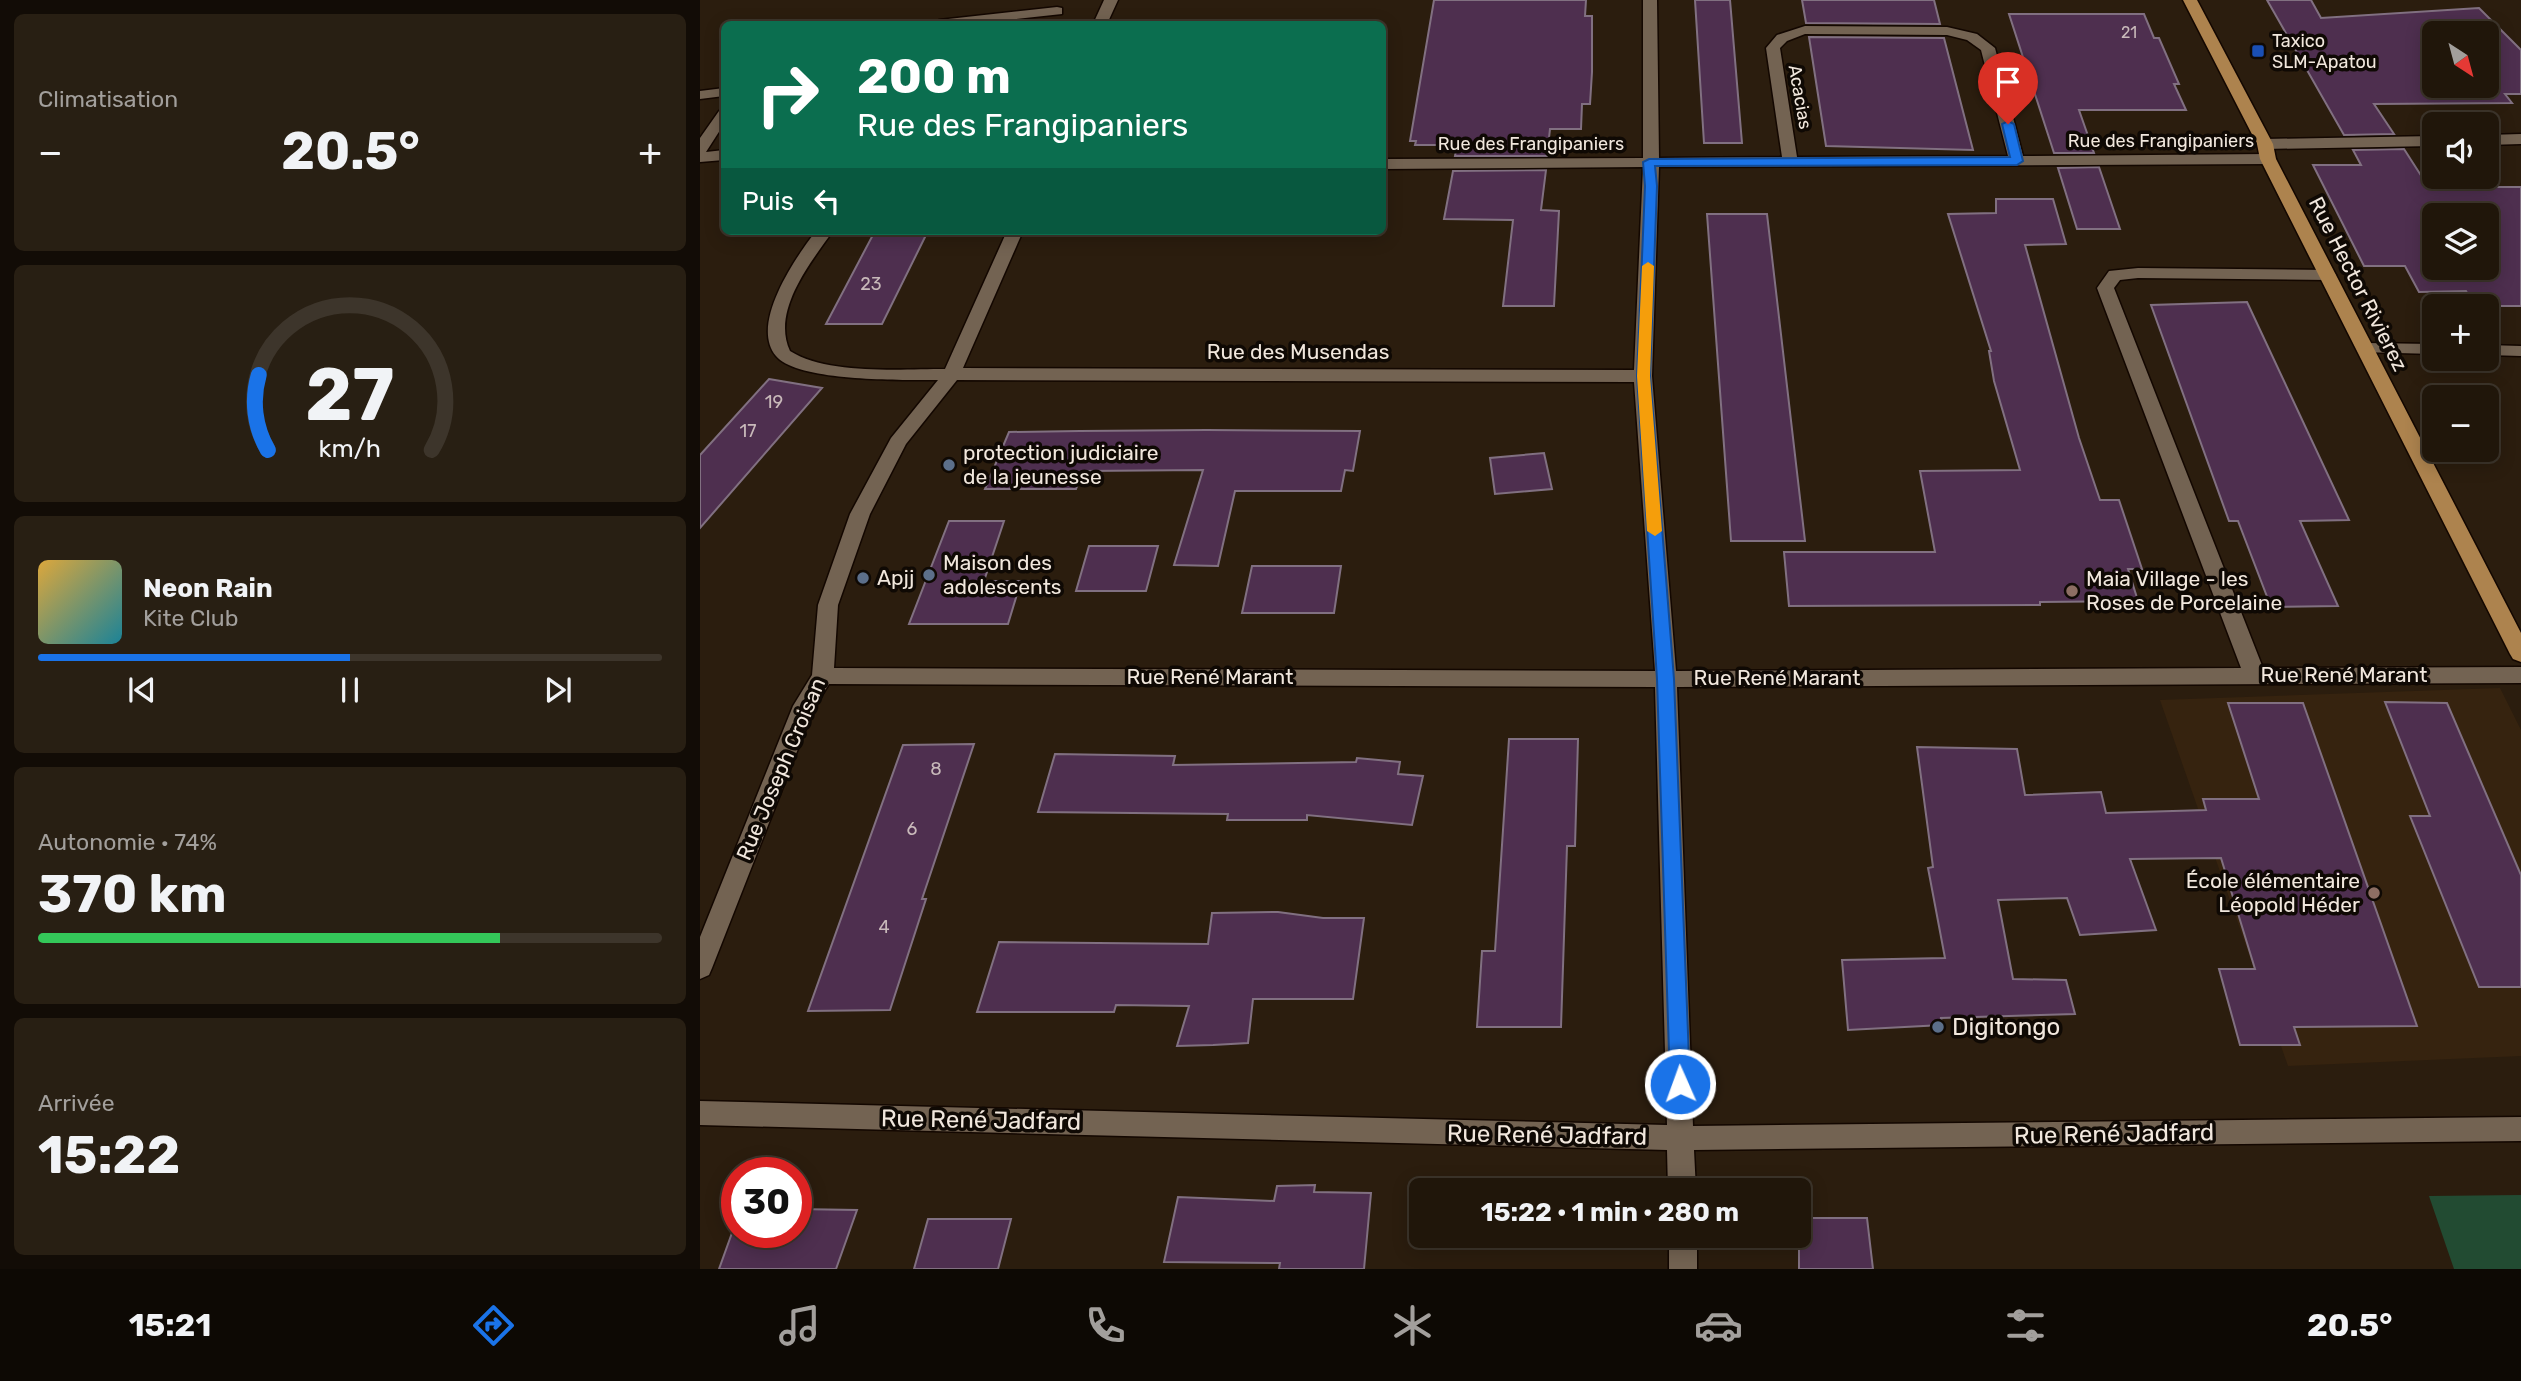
<!DOCTYPE html>
<html lang="fr">
<meta charset="utf-8">
<style>
:root{--surface:#20160a;--page:#281f13;--text:#f1f3f6;--muted:#a29f9c;--line:#3d352b;--accent:#1a73e8}
body{margin:0;font-family:Rubik,sans-serif;background:var(--page);color:var(--text);height:100vh;display:flex;flex-direction:column;font-size:26px;white-space:nowrap}
*{box-sizing:border-box;margin:0}
p{font-size:23px;color:var(--muted)}
.icon{flex:none;width:38px;height:38px;fill:none;stroke:currentColor;stroke-width:2;stroke-linecap:round;stroke-linejoin:round}
.map{position:relative;flex:1;overflow:hidden}
.details{display:flex;flex-direction:column;gap:14px;padding:14px;background:#120c06;width:700px}
.details>*{flex:none}
.banner{position:absolute;left:21px;top:21px;width:665px;height:214px;border-radius:10px;box-shadow:0 4px 18px #0003,0 0 0 2px var(--line);background:#0b6e4f;color:#fff;overflow:hidden}
.needle{width:46px;rotate:144deg}
.controls{position:absolute;left:1722px;top:21px;display:grid;gap:14px}
.controls a{display:grid;place-items:center;width:77px;height:77px;border-radius:10px;background:var(--surface);box-shadow:0 4px 18px #0003,0 0 0 2px var(--line);font-size:35px}
.speed{position:absolute;left:21px;top:1157px;display:flex;gap:14px;font-size:35px;font-weight:700;text-align:center}
.speed>*{display:grid;place-content:center;width:91px;height:91px;border-radius:50%;background:var(--surface);box-shadow:0 4px 18px #0003,0 0 0 2px var(--line);line-height:1}
.speed .limit{border:10px solid #d22;background:#fff;color:#111}
.pin{position:absolute;display:grid;place-items:center;width:60px;height:60px;color:#fff;margin:-72px -30px;border-radius:50% 50% 50% 0;rotate:-45deg;box-shadow:0 0 7px #0007}
.pin .icon{rotate:45deg}
.me{position:absolute;width:77px;margin:-38px;rotate:358deg;stroke-linejoin:round;filter:drop-shadow(0 0 5px #0008)}
.turn{display:flex;align-items:center;gap:24px;height:147px;padding:0 21px;font-size:32px}
.turn .icon{width:91px;height:91px;stroke-width:2.5}
.turn b{display:block;font-size:49px;line-height:60px}
.then{display:flex;align-items:center;height:66px;padding:0 21px;background:#0003;gap:14px;font-size:26px}
.big{font-size:52px;font-weight:700;line-height:1.1}
.details .widget{flex:1;display:flex;flex-direction:column;justify-content:center;gap:10px;min-width:0;padding:0 24px;border-radius:10px;background:var(--page)}
.details .dial{align-items:center;gap:0}
.dial svg{height:182px;overflow:visible;fill:none;stroke:var(--line);stroke-width:7;stroke-linecap:round;text-anchor:middle}
.dial text{fill:var(--text);stroke:none}
.song{display:flex;align-items:center;gap:21px}
.cover{width:84px;height:84px;border-radius:10px;background:linear-gradient(135deg,hsl(40 70% 55%),hsl(190 70% 35%))}
.played{height:7px;border-radius:4px;background:linear-gradient(90deg,var(--accent) 50%,var(--line) 50%)}
.keys{display:flex;justify-content:space-around;direction:ltr}
.heat{display:flex;justify-content:space-between;align-items:center;font-size:38px;direction:ltr}
.charge{height:10px;border-radius:5px;background:linear-gradient(90deg,#34c759 74%,var(--line) 0)}
.trip{position:absolute;left:709px;top:1178px;width:402px;height:70px;border-radius:10px;background:var(--surface);box-shadow:0 4px 18px #0003,0 0 0 2px var(--line);font-weight:700;line-height:70px;text-align:center}
.tab-bar{display:flex;height:112px;justify-content:space-around;align-items:center;background:#0d0904;color:var(--muted)}
.tab-bar .icon{width:49px;height:49px}
.tab-bar .selected{color:var(--accent)}
.tab-bar b{font-size:32px;color:var(--text)}
main{display:flex;flex:1;min-height:0}
.map>svg:first-child{display:block}
.built{fill:#36230f}
.green{fill:#224b32}
.building{fill:#4e2f4f;stroke:#817081;stroke-width:2;fill-rule:evenodd}
.lines{fill:none;stroke-linecap:round;stroke-linejoin:round}
.street-casing{stroke:#130700;stroke-width:3}
.primary-casing{stroke:#130700;stroke-width:3}
.street{fill:#736352;fill-rule:evenodd}
.primary{fill:#ad834e;fill-rule:evenodd}
.route{fill:#1a73e8;stroke:#114b97;stroke-width:2}
.slow{fill:#f59e0b}
.transit-dot{fill:#1a4fb4;stroke:#0f0904;stroke-width:2.5}
.service-dot{fill:#5c6f8a;stroke:#0f0904;stroke-width:2.5}
.education-dot{fill:#8d6e63;stroke:#0f0904;stroke-width:2.5}
.labels{text-anchor:middle;stroke-width:7;stroke-linejoin:round;paint-order:stroke}
.far-number-label{font-size:16px;fill:#c8b9ba}
.far-poi-label{font-size:18px;fill:#f1e7dd;stroke:#0f0904;text-anchor:start}
.far-street-label{font-size:18px;fill:#f1e7dd;stroke:#0f0904}
.number-label{font-size:18px;fill:#c8b9ba}
.street-label{font-size:21px;fill:#f1e7dd;stroke:#0f0904}
.poi-label{font-size:21px;fill:#f1e7dd;stroke:#0f0904;text-anchor:start}
.near-poi-label{font-size:24px;fill:#f1e7dd;stroke:#0f0904;text-anchor:start}
.near-street-label{font-size:24px;fill:#f1e7dd;stroke:#0f0904}
</style>
<main>
<section class="details">
<div class="widget"><p>Climatisation</p>
<div class="heat"><a>−</a><b class="big">20.5°</b><a>+</a></div>
</div>
<div class="widget dial"><svg viewBox="0 0 100 80">
<path d="M14 69A42 42 0 1 1 86 69"/>
<path d="M14 69A42 42 0 0 1 10 36" stroke="#1a73e8"/>
<text x="50" y="56" font-size="32" font-weight="700">27</text>
<text x="50" y="72" font-size="11">km/h</text>
</svg></div>
<div class="widget">
<div class="song"><i class="cover"></i><div><b>Neon Rain</b><p>Kite Club</p></div></div>
<div class="played"></div>
<div class="keys"><svg class="icon" aria-label="previous" viewBox="0 0 24 24"><path d="M18 5L8 12l10 7zM5 5v14"/></svg><svg class="icon" aria-label="pause" viewBox="0 0 24 24"><path d="M8 5v14M16 5v14"/></svg><svg class="icon" aria-label="next" viewBox="0 0 24 24"><path d="M6 5l10 7-10 7zM19 5v14"/></svg></div>
</div>
<div class="widget"><p>Autonomie · 74%</p><b class="big">370 km</b><div class="charge"></div></div>
<div class="widget"><p>Arrivée</p><b class="big">15:22</b></div>
</section>
<div class="map">
<svg width="1821" height="1269" viewBox="0 0 1821 1269">
<rect width="100%" height="100%" fill="#2b1d0e"/>
<!-- built -->
<path class="built" d="M 1800,688 L 1821,730 L 1821,1056 L 1588,1066 L 1460,700 Z"/>
<!-- green -->
<path class="green" d="M 1821,1195 L 1821,1269 L 1754,1269 L 1729,1196 Z"/>
<!-- building -->
<path class="building" d="M 734,0 L 886,0 L 885,16 L 892,16 L 892,72 L 890,104 L 882,104 L 881,129 L 850,129 L 847,156 L 755,156 L 757,145 L 715,145 L 716,141 L 710,141 Z
M 995,0 L 1030,0 L 1042,143 L 1004,143 Z
M 1102,0 L 1234,0 L 1240,24 L 1106,23 Z
M 1567,0 L 1611,0 L 1621,18 L 1779,8 L 1821,50 L 1821,94 L 1805,94 L 1812,103 L 1674,104 L 1694,134 L 1644,135 ZM 1734,33 L 1787,33 L 1787,86 L 1734,86 Z
M 1309,14 L 1444,14 L 1454,38 L 1459,38 L 1479,84 L 1474,84 L 1486,110 L 1379,110 L 1394,153 L 1354,153 Z
M 1109,37 L 1244,38 L 1273,150 L 1126,146 Z
M 1704,149 L 1722,177 L 1788,177 L 1794,187 L 1821,187 L 1821,306 L 1774,306 L 1766,291 L 1719,292 L 1705,266 L 1664,266 L 1613,165 L 1661,165 L 1653,150 ZM 1734,215 L 1787,215 L 1787,268 L 1734,268 Z
M 1399,167 L 1420,229 L 1377,229 L 1358,168 Z
M 846,170 L 841,210 L 859,211 L 854,306 L 803,306 L 813,220 L 744,219 L 753,171 Z
M 1296,199 L 1353,199 L 1366,244 L 1325,245 L 1379,438 L 1400,500 L 1419,500 L 1442,569 L 1428,569 L 1438,601 L 1340,602 L 1340,605 L 1089,606 L 1084,552 L 1235,552 L 1220,471 L 1320,470 L 1294,381 L 1289,351 L 1291,351 L 1248,214 L 1296,213 Z
M 1007,214 L 1067,214 L 1105,541 L 1031,541 Z
M 175,231 L 228,231 L 182,324 L 126,324 Z
M 1547,302 L 1649,520 L 1600,521 L 1638,606 L 1571,607 L 1538,521 L 1529,521 L 1451,305 Z
M 69,379 L 122,388 L 0,528 L 0,455 Z
M 380,431 L 506,430 L 660,431 L 653,471 L 645,470 L 641,491 L 535,491 L 518,566 L 474,565 L 503,470 L 383,471 L 376,489 L 285,489 L 309,432 Z
M 844,453 L 852,489 L 795,494 L 790,458 Z
M 249,521 L 304,521 L 284,581 L 321,581 L 308,624 L 209,624 Z
M 389,546 L 458,546 L 446,591 L 376,591 Z
M 552,566 L 641,566 L 634,613 L 542,613 Z
M 1685,702 L 1747,703 L 1821,875 L 1821,987 L 1779,987 L 1710,816 L 1730,816 Z
M 1528,703 L 1603,703 L 1717,1026 L 1594,1027 L 1600,1045 L 1540,1045 L 1519,969 L 1555,969 L 1521,858 L 1430,859 L 1456,930 L 1380,935 L 1367,898 L 1298,900 L 1313,979 L 1366,980 L 1375,1014 L 1241,1018 L 1242,1025 L 1148,1030 L 1142,960 L 1245,958 L 1228,868 L 1233,867 L 1217,747 L 1317,749 L 1325,795 L 1401,792 L 1406,813 L 1506,810 L 1503,799 L 1559,799 Z
M 809,739 L 878,739 L 875,846 L 867,846 L 861,1027 L 777,1027 L 782,951 L 795,951 Z
M 274,744 L 222,899 L 226,899 L 190,1010 L 108,1011 L 203,745 Z
M 355,754 L 475,756 L 473,765 L 656,762 L 657,758 L 700,762 L 698,774 L 723,776 L 712,825 L 607,815 L 607,820 L 527,820 L 528,814 L 338,812 Z
M 578,912 L 623,918 L 664,918 L 653,999 L 553,999 L 548,1043 L 513,1045 L 477,1046 L 489,1006 L 416,1005 L 414,1012 L 277,1012 L 299,942 L 508,944 L 512,913 Z
M 615,1185 L 614,1192 L 671,1193 L 664,1269 L 579,1269 L 580,1263 L 464,1262 L 478,1197 L 574,1201 L 577,1186 Z
M 96,1209 L 157,1210 L 136,1269 L 19,1269 L 37,1219 L 37,1232 L 96,1232 Z
M 1099,1218 L 1167,1218 L 1173,1269 L 1099,1269 Z
M 228,1219 L 311,1219 L 298,1269 L 214,1269 Z"/>
<g class="lines">
<!-- street casing -->
<g class="street-casing">
<path id="street" d="M 404,0 L 418,0 L 407,24 L 393,24 Z
M 943,0 L 957,0 L 959,158 L 1082,157 L 1066,48 L 1077,35 L 1105,26 L 1247,27 L 1277,34 L 1295,48 L 1323,156 L 1568,154 L 1576,159 L 1568,164 L 959,167 L 952,376 L 976,671 L 1541,668 L 1397,288 L 1409,271 L 1438,268 L 1628,270 L 1636,275 L 1628,280 L 1438,278 L 1420,280 L 1414,288 L 1563,668 L 1821,667 L 1821,683 L 977,687 L 993,1126 L 1821,1117 L 1821,1141 L 994,1150 L 996,1190 L 968,1190 L 967,1150 L 0,1125 L 0,1101 L 967,1125 L 955,687 L 129,684 L 114,708 L 12,968 L 9,975 L 0,979 L 0,937 L 93,706 L 112,675 L 118,605 L 150,514 L 191,438 L 238,380 C 204,380 97,382 76,356 C 49,324 96,257 116,231 L 133,231 C 111,262 71,311 90,351 C 128,375 201,369 245,369 L 307,231 L 323,231 L 263,368 L 934,370 L 943,167 L 682,169 L 682,159 L 943,158 ZM 1105,34 L 1247,35 L 1267,40 L 1281,50 L 1308,156 L 1097,157 L 1080,48 L 1087,41 ZM 257,380 L 934,382 L 955,671 L 134,668 L 138,605 L 170,514 L 206,444 Z
M 357,7 L 362,8 L 362,14 L 272,24 L 232,24 L 239,20 Z
M 24,88 L 24,96 L 0,99 L 0,91 Z
M 24,110 L 24,124 L 6,152 L 24,150 L 24,160 L 0,162 L 0,138 L 19,111 Z
M 1821,134 L 1821,144 L 1787,145 L 1787,135 Z
M 1734,136 L 1734,146 L 1565,149 L 1557,144 L 1565,139 Z
M 1666,343 L 1734,344 L 1734,354 L 1660,352 L 1657,348 Z
M 1787,345 L 1821,346 L 1821,356 L 1787,355 Z
M 969,1236 L 997,1236 L 997,1269 L 969,1269 Z"/>
</g>
<!-- primary casing -->
<g class="primary-casing">
<path id="primary" d="M 1483,0 L 1497,0 L 1573,144 L 1576,159 L 1821,633 L 1821,662 L 1813,659 L 1810,654 L 1560,159 L 1557,144 Z"/>
</g>
<!-- street -->
<use href="#street" class="street"/>
<!-- primary -->
<use href="#primary" class="primary"/>
</g>
<!-- route -->
<path class="route" d="M 1308,121 L 1314,124 L 1323,161 L 1317,165 L 955,166 L 957,186 L 950,376 L 974,679 L 990,1084 L 987,1090 L 980,1093 L 973,1090 L 970,1084 L 957,679 L 937,376 L 945,186 L 943,162 L 949,159 L 1310,157 L 1302,124 Z"/>
<!-- slow -->
<path class="slow" d="M 948,262 L 954,266 L 950,376 L 962,531 L 955,536 L 947,531 L 937,376 L 942,266 Z"/>
<!-- markers -->
<rect class="transit-dot" x="1551" y="44" width="14" height="14" rx="3.5"/>
<g class="service-dot">
<circle cx="249" cy="465" r="7"/>
<circle cx="229" cy="575" r="7"/>
<circle cx="163" cy="578" r="7"/>
<circle cx="1238" cy="1027" r="7"/>
</g>
<g class="education-dot">
<circle cx="1372" cy="591" r="7"/>
<circle cx="1674" cy="893" r="7"/>
</g>
<g class="labels">
<!-- far-number labels -->
<g class="far-number-label">
<text x="1429" y="38">21</text>
</g>
<!-- far-poi labels -->
<g class="far-poi-label">
<text x="1572" y="47">Taxico<tspan x="1572" dy="21">SLM-Apatou</tspan></text>
</g>
<!-- far-street labels -->
<g class="far-street-label">
<text transform="translate(1100 97) rotate(80)" y="6">Acacias</text>
<text x="1461" y="147">Rue des Frangipaniers</text>
<text x="831" y="150">Rue des Frangipaniers</text>
</g>
<!-- number labels -->
<g class="number-label">
<text x="171" y="290">23</text>
<text x="74" y="408">19</text>
<text x="48" y="437">17</text>
<text x="236" y="775">8</text>
<text x="212" y="835">6</text>
<text x="184" y="933">4</text>
</g>
<!-- street labels -->
<g class="street-label">
<text transform="translate(1658 284) rotate(63)" y="7">Rue Hector Rivierez</text>
<text x="598" y="359">Rue des Musendas</text>
<text x="1644" y="682">Rue René Marant</text>
<text x="510" y="684">Rue René Marant</text>
<text x="1077" y="685">Rue René Marant</text>
<text transform="translate(81 769) rotate(-67)" y="7">Rue Joseph Croisan</text>
</g>
<!-- poi labels -->
<g class="poi-label">
<text x="263" y="460">protection judiciaire<tspan x="263" dy="24">de la jeunesse</tspan></text>
<text x="243" y="570">Maison des<tspan x="243" dy="24">adolescents</tspan></text>
<text x="177" y="585">Apjj</text>
<text x="1386" y="586">Maia Village - les<tspan x="1386" dy="24">Roses de Porcelaine</tspan></text>
<text x="1660" y="888" text-anchor="end">École élémentaire<tspan x="1660" dy="24">Léopold Héder</tspan></text>
</g>
<!-- near-poi labels -->
<g class="near-poi-label">
<text x="1252" y="1035">Digitongo</text>
</g>
<!-- near-street labels -->
<g class="near-street-label">
<text transform="translate(281 1120) rotate(1)" y="8">Rue René Jadfard</text>
<text transform="translate(1414 1134) rotate(-1)" y="8">Rue René Jadfard</text>
<text transform="translate(847 1135) rotate(1)" y="8">Rue René Jadfard</text>
</g>
</g>
</svg>
<div class="controls">
<a><svg class="needle" viewBox="-14 -14 28 28"><path d="M0-13l5 13h-10z" fill="#e53935"/><path d="M0 13l5-13h-10z" fill="#a29f9c"/></svg></a>
<a><svg class="icon" aria-label="sound" viewBox="0 0 24 24"><path d="M4 9h4l5-4v14l-5-4H4zM17 9q2 3 0 6"/></svg></a>
<a><svg class="icon" aria-label="layers" viewBox="0 0 24 24"><path d="M12 4l9 5-9 5-9-5zM3 14l9 5 9-5"/></svg></a>
<a>+</a>
<a>−</a>
</div>
<div class="speed"><div class="limit">30</div></div>
<div class="pin" style="left:1308px;top:124px;background:#d93025"><svg class="icon" aria-label="arrive" viewBox="0 0 24 24"><path d="M6 21V4h12l-3 4 3 4H6"/></svg></div>
<svg class="me" style="left:980px;top:1084px" viewBox="-20 -20 40 40"><circle r="17" fill="#1a73e8" stroke="#fff" stroke-width="3"/><path d="M0-11L8 9 0 5-8 9z" fill="#fff"/></svg>
<div class="trip">15:22 · 1 min · 280 m</div>
<div class="banner">
<div class="turn"><svg class="icon" aria-label="right" viewBox="0 0 24 24"><path d="M7 20v-9h11M14 6l5 5-5 5"/></svg><div><b>200 m</b>Rue des Frangipaniers</div></div>
<div class="then">Puis<svg class="icon" aria-label="left" viewBox="0 0 24 24"><path d="M17 20v-9H6M10 6l-5 5 5 5"/></svg></div>
</div>
</div>
</main>
<nav class="tab-bar">
<b>15:21</b>
<svg class="icon selected" aria-label="directions" viewBox="0 0 24 24"><path d="M12 3l9 9-9 9-9-9zM9 14v-3h6M13 9l2 2-2 2"/></svg>
<svg class="icon" aria-label="music" viewBox="0 0 24 24"><path d="M9 18V5l10-2v13"/><circle cx="6" cy="18" r="3"/><circle cx="16" cy="16" r="3"/></svg>
<svg class="icon" aria-label="phone" viewBox="0 0 24 24"><path d="M5 4h4l2 5-3 2q2 4 5 5l2-3 5 2v4C11 20 4 13 5 4z"/></svg>
<svg class="icon" aria-label="climate" viewBox="0 0 24 24"><path d="M12 3v18M4 7l16 10M4 17L20 7"/></svg>
<svg class="icon" aria-label="car" viewBox="0 0 24 24"><path d="M5 17H2v-5l4-1 3-4h7l3 4 3 1v5h-3M9 17h6M6 11h13"/><circle cx="7" cy="17" r="2"/><circle cx="17" cy="17" r="2"/></svg>
<svg class="icon" aria-label="filters" viewBox="0 0 24 24"><path d="M4 7h16M4 17h16"/><circle cx="9" cy="7" r="2"/><circle cx="15" cy="17" r="2"/></svg>
<b>20.5°</b>
</nav>
